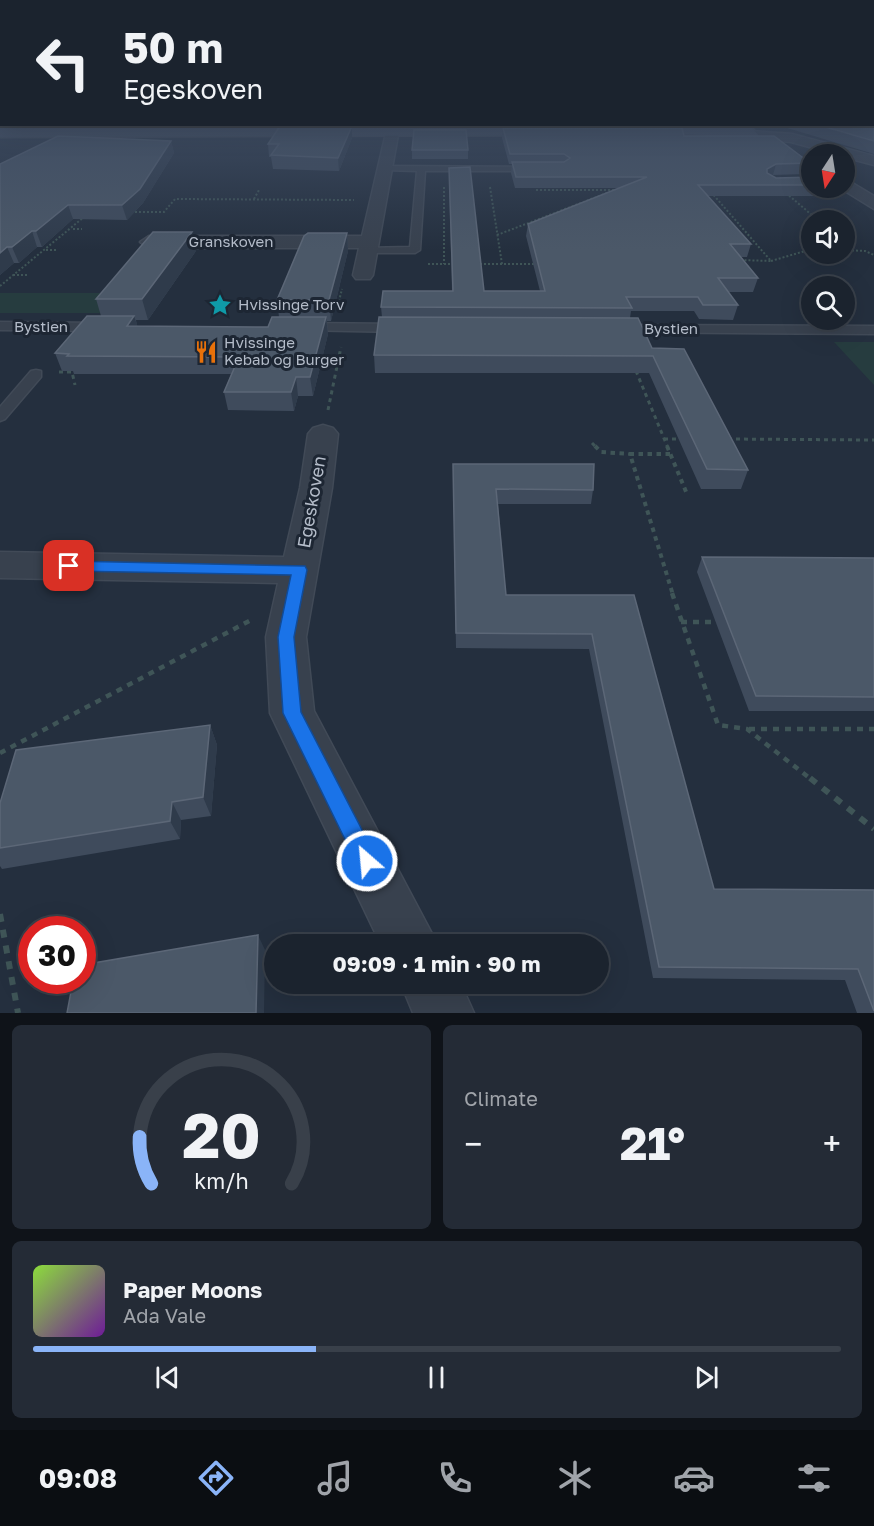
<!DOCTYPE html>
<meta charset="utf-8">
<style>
:root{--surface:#1b232e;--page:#242b36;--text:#f1f3f6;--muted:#a0a4aa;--line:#39404a;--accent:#8ab4f8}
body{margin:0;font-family:"Golos Text",sans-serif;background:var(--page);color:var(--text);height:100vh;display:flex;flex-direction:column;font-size:22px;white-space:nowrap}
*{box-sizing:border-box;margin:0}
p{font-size:20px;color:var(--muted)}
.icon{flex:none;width:33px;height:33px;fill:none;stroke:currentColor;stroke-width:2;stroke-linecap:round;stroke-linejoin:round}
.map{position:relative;height:1013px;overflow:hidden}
.side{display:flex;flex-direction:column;gap:12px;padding:12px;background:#0f1319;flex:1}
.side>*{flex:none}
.banner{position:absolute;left:0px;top:0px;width:874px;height:126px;box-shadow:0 6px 24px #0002,0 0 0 2px var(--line);background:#1b232e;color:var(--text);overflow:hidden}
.needle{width:39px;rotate:192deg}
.controls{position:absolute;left:801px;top:144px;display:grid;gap:12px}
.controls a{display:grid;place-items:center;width:54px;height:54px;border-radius:50%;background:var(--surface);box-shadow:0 6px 24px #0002,0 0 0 2px var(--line);font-size:30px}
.speed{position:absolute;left:18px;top:916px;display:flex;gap:12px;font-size:30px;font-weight:700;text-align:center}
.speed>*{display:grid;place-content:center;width:78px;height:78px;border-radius:50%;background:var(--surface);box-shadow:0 6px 24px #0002,0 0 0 2px var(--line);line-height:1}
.speed .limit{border:9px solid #d22;background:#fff;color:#111}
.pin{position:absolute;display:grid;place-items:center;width:51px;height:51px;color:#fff;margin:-26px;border-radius:12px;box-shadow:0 3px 9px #0006}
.me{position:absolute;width:66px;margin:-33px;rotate:333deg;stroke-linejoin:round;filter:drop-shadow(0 0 4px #0008)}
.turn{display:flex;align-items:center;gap:21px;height:126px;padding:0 24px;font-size:27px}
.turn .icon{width:78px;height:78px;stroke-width:2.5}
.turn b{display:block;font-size:42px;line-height:51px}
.big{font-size:45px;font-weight:700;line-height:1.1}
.side .tile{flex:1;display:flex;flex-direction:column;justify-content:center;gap:9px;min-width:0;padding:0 21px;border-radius:9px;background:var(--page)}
.side .dial{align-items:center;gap:0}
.dial svg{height:156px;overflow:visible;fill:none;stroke:var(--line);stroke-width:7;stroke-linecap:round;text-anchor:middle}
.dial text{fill:var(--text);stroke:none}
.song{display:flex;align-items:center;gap:18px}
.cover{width:72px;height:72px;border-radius:9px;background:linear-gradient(135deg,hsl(90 70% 55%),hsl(280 70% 35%))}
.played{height:6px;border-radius:3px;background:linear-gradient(90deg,var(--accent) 35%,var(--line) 35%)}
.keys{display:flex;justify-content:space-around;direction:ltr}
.heat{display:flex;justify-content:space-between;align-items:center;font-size:33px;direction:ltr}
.side .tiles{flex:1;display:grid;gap:12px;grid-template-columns:1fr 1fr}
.tile:last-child{grid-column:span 2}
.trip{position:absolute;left:264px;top:934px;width:345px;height:60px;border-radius:30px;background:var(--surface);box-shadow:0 6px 24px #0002,0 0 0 2px var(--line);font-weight:700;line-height:60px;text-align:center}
.dock{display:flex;height:96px;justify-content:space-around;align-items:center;background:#0b0e12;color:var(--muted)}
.dock .icon{width:42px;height:42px}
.dock .active{color:var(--accent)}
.dock b{font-size:27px;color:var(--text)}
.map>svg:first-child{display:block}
.green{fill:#263c3f}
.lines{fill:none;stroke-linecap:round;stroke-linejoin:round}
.lane-casing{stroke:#414a57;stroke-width:3}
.street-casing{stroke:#414a57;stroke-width:3}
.secondary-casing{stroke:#414a57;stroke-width:3}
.path-far4{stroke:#3f5557;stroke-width:2;stroke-dasharray:2 2;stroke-linecap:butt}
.path-far3{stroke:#3f5557;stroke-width:3;stroke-dasharray:4 4;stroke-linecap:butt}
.path-far2{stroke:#3f5557;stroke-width:4;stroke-dasharray:4.5 4.5;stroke-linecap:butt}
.path-far1{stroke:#3f5557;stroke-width:4.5;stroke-dasharray:6 6;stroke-linecap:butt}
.path{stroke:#3f5557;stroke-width:6;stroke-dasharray:8 8;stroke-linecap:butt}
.lane{fill:#38414e;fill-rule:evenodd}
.street{fill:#38414e;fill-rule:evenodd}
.secondary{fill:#465061;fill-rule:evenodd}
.wall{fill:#3f4b5c}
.shaded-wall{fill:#2f3b4b}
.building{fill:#4b5868;stroke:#5c6777;stroke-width:1.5}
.route{fill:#1a73e8;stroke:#114b97;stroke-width:1.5}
.labels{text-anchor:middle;stroke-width:6;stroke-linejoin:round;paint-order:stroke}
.far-street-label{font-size:15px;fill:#b4bcc9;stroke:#1d2633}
.far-poi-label{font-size:15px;fill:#b4bcc9;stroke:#1d2633;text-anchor:start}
.street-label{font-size:18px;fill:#b4bcc9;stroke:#1d2633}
</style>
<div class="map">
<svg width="874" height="1013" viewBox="0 0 874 1013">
<rect width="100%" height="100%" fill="#242f3e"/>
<!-- green -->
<path class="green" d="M 406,124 L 672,124 L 674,127 L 406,128 Z
M 0,293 L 116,293 L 101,313 L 0,313 Z
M 834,342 L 874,342 L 874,385 Z"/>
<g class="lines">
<!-- lane casing -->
<g class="lane-casing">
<path id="lane" d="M 381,166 L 534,167 L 538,169 L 534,171 L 425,171 L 420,250 L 415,253 L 368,253 L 364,252 L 364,248 L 410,247 L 417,171 L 384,170 Z
M 0,322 L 101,323 L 107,327 L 101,331 L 0,330 Z
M 303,323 L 401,324 L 407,328 L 401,332 L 298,330 L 298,324 Z
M 618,325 L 874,326 L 874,334 L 613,332 L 612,329 Z
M 36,370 L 41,371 L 41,377 L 5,419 L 0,421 L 0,407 L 31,371 Z"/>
</g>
<!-- street casing -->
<g class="street-casing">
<path id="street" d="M 388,124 L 400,124 L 373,275 L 370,279 L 356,279 L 353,275 L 359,248 L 149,248 L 140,242 L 149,236 L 362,236 Z
M 752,131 L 792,134 L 874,156 L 874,165 L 844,157 L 844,154 L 835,154 L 791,142 L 747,138 L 745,135 Z
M 844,178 L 874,196 L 874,209 L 840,188 L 844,188 Z
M 323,425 L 333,428 L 338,434 L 332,488 L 306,637 L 314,711 L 438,945 L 381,945 L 270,713 L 266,637 L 278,583 L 0,578 L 0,552 L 284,557 L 300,488 L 308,434 L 313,428 Z
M 401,984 L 461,984 L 474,1013 L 413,1013 Z"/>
</g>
<!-- secondary casing -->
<g class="secondary-casing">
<path id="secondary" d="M 728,124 L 752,128 L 759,136 C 743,151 718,136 700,135 C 680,133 658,135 638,135 L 632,131 L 638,127 Z
M 547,128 L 552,129 L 552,135 L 0,137 L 0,129 Z"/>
</g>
<!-- path-far4 -->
<path class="path-far4" d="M 444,187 L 444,264
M 490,187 L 502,264
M 536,190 L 616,190
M 711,192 L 771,261 L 739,260
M 786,193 L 813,216
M 254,199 L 259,190
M 131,212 L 164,212 L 175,199 L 354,200
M 73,229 L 82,229
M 497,235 L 612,191
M 46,250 L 56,250
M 844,250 L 865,251 L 874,255
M 771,261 L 812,249
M 428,264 L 456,264
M 476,264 L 537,264
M 13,275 L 29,275
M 0,286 L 84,217
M 338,305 L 342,289"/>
<!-- path-far3 -->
<path class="path-far3" d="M 636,371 L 668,448
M 59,372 L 72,372 L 75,385
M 328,410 L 341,347
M 664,439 L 681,439
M 728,439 L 874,440
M 592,443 L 597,448"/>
<!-- path-far2 -->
<path class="path-far2" d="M 595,446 L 601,452 L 630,454
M 667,446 L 687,494
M 670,454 L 630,454 L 673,595"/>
<!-- path-far1 -->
<path class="path-far1" d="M 672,593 L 718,725 L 747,729 L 812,780
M 681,622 L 720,622
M 749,729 L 874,729
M 0,753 L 251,620"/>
<!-- path -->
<path class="path" d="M 810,778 L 874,829
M 0,914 L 18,1013"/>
<!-- lane -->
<use href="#lane" class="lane"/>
<!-- street -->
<use href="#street" class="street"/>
<!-- secondary -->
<use href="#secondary" class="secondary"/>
</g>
<!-- wall -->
<path class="wall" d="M 874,108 L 874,154 L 774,124 L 873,124 Z
M 291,124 L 358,124 L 358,126 L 291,126 Z
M 416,124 L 465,124 L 465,125 L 416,126 Z
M 499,124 L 678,124 L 499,125 Z
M 352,126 L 352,138 L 339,171 L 273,169 L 271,157 L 269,157 L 268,144 Z
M 503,128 L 684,136 L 810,163 L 806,174 L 772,175 L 776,178 L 812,177 L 812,188 L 837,188 L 834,196 L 708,196 L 751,244 L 747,257 L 741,257 L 758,278 L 753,292 L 728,292 L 738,305 L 733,320 L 699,319 L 694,311 L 631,311 L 630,318 L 652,348 L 748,470 L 741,489 L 701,489 L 649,373 L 375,373 L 374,355 L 382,317 L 381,307 L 452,291 L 449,179 L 484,291 L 540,291 L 526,236 L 528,224 L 619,188 L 515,188 L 511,173 L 512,164 L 509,164 L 502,138 Z
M 171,141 L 174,153 L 143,203 L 127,220 L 73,219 L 42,247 L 37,247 L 19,263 L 14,263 L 0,275 L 0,164 Z
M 412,150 L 468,150 L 468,159 L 412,159 Z
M 347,233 L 348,251 L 331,321 L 327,321 L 328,334 L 313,396 L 298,396 L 294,411 L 228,410 L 224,392 L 231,374 L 74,374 L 73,371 L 62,371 L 55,353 L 101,316 L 96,299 L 196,251 L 148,320 L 136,320 L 137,326 L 268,327 L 279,317 L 277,300 Z
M 453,464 L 593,490 L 591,504 L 498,504 L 506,595 L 634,595 L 714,889 L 874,890 L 874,1013 L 857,1013 L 845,980 L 653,978 L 589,649 L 456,648 Z
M 702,557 L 874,558 L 874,711 L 749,711 L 697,572 Z
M 210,725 L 217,745 L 211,816 L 181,820 L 180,839 L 2,869 L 0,866 L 0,803 Z"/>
<!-- shaded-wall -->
<path class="shaded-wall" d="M 352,126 L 352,138 L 339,171 L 338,158 Z
M 171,141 L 174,153 L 143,203 L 127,220 L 122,205 Z
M 776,164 L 773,175 L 764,180 L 767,169 Z
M 68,205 L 73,219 L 42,247 L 36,231 Z
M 32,231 L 37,247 L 19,263 L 12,247 Z
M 192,232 L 196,251 L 148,320 L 142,299 Z
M 347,233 L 348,251 L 331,321 L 329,300 Z
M 7,247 L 14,263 L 0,275 L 0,253 Z
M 134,316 L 140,333 L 127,326 Z
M 326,317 L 328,334 L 313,396 L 310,377 Z
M 296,377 L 298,396 L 294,411 L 291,392 Z
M 210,725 L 217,745 L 211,816 L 203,797 Z
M 172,802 L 181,820 L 180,839 L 170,821 Z
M 258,935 L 265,950 L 264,1013 L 256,1013 Z"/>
<!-- building -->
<path class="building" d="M 873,108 L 874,108 L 874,141 L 815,124 L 873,124 Z
M 280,126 L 352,126 L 338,158 L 271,155 L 279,144 L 268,144 Z
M 503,128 L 682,128 L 684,136 L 774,136 L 810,163 L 776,164 L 767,169 L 767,173 L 776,178 L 812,177 L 812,185 L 698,185 L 751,244 L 730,244 L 758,278 L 718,278 L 738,305 L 703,305 L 698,297 L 626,297 L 632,308 L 381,307 L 383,291 L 453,291 L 449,168 L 470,167 L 484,291 L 545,291 L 528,224 L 647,177 L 516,177 L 512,162 L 564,162 L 570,158 L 564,154 L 510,154 Z
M 414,130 L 466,130 L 468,150 L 412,150 Z
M 58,136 L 171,141 L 140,189 L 122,205 L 68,205 L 36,231 L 32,231 L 12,247 L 7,247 L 0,253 L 0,164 Z
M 153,232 L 192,232 L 142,299 L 96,299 Z
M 308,233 L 347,233 L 329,300 L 277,300 L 304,236 Z
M 87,316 L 134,316 L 127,326 L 263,327 L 268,327 L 272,317 L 326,317 L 310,377 L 296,377 L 291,392 L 224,392 L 239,357 L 67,356 L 69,354 L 55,353 Z
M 379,317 L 638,318 L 652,348 L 684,349 L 748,470 L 707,469 L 653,356 L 374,355 Z
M 453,464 L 594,464 L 593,490 L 496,489 L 506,595 L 634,595 L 714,889 L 874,890 L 874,1011 L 858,969 L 659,967 L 592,634 L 456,633 Z
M 702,557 L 874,558 L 874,697 L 756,696 Z
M 210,725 L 203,797 L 172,802 L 170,821 L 0,848 L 0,803 L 16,750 Z
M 258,935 L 256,1013 L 67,1013 L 73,981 L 82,981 L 82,965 Z"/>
<!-- sky -->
<linearGradient id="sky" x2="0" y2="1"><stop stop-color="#141a22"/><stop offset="0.43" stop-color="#3f4d63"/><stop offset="1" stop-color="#3f4d63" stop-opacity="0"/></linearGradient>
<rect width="874" height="250" fill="url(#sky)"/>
<!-- route -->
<path class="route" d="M 69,561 L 305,566 L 307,570 L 294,637 L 301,712 L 374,853 L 378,861 L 374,868 L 367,871 L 359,868 L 283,713 L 278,637 L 291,575 L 69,571 L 62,566 Z"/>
<!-- icons -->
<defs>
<g id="sight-bare" transform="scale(1.8)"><path d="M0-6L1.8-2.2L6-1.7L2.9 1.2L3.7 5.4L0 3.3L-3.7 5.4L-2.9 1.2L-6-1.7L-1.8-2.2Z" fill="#0f9aa8" stroke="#1d2633" stroke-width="2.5" paint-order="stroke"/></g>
<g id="restaurant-bare" transform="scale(1.8)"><path d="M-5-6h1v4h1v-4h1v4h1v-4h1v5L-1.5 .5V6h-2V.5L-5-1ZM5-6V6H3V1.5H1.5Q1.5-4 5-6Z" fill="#e8710a" stroke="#1d2633" stroke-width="2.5" paint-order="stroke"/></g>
</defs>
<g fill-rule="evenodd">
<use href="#sight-bare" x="220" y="305"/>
<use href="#restaurant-bare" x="206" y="352"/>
</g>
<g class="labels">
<!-- far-street labels -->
<g class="far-street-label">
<text x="231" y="247">Granskoven</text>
<text x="41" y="332">Bystien</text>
<text x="671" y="334">Bystien</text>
</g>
<!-- far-poi labels -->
<g class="far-poi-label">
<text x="238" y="310">Hvissinge Torv</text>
<text x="224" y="348">Hvissinge<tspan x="224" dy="17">Kebab og Burger</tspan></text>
</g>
<!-- street labels -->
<g class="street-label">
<text transform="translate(312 502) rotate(-80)" y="6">Egeskoven</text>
</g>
</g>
</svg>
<div class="controls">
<a><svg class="needle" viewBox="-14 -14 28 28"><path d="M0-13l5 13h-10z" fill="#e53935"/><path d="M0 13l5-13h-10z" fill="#a0a4aa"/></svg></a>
<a><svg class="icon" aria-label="sound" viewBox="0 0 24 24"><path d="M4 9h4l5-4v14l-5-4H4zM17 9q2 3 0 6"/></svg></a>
<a><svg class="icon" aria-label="search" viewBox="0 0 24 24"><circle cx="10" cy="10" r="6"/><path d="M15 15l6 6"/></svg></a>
</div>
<div class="speed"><div class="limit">30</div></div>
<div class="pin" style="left:69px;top:566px;background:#d93025"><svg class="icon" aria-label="arrive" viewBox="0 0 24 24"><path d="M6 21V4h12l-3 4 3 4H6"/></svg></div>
<svg class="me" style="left:367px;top:861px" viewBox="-20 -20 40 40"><circle r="17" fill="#1a73e8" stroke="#fff" stroke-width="3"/><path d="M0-11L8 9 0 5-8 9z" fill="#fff"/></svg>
<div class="trip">09:09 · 1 min · 90 m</div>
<div class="banner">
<div class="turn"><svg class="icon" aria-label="left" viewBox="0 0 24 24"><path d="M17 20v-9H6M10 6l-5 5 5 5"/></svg><div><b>50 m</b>Egeskoven</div></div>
</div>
</div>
<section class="side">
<div class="tiles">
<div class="tile dial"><svg viewBox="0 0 100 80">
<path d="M14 69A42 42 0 1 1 86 69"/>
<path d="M14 69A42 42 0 0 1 8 45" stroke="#8ab4f8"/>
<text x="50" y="56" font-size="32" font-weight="700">20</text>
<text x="50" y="72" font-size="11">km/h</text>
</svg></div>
<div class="tile"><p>Climate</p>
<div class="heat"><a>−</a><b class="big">21°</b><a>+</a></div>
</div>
<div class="tile">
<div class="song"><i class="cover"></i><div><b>Paper Moons</b><p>Ada Vale</p></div></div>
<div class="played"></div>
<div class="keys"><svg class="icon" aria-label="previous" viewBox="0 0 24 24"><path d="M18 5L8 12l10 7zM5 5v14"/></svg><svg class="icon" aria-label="pause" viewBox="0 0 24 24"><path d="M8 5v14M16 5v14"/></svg><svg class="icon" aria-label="next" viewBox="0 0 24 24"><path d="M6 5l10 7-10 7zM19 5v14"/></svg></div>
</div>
</div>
</section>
<nav class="dock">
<b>09:08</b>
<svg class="icon active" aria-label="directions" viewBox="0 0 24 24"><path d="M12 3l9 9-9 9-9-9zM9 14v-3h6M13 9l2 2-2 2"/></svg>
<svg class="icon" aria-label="music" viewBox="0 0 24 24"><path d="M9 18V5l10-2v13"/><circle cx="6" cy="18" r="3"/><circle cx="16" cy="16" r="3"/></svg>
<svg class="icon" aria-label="phone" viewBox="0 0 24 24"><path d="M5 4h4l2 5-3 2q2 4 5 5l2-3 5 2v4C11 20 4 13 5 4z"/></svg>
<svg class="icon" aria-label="climate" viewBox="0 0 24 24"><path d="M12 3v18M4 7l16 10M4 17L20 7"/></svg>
<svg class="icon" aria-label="car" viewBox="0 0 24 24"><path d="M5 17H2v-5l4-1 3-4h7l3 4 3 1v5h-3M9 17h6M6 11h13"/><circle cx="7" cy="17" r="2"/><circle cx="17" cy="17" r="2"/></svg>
<svg class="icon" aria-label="filters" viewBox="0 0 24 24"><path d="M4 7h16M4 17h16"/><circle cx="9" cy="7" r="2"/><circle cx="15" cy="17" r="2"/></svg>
</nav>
